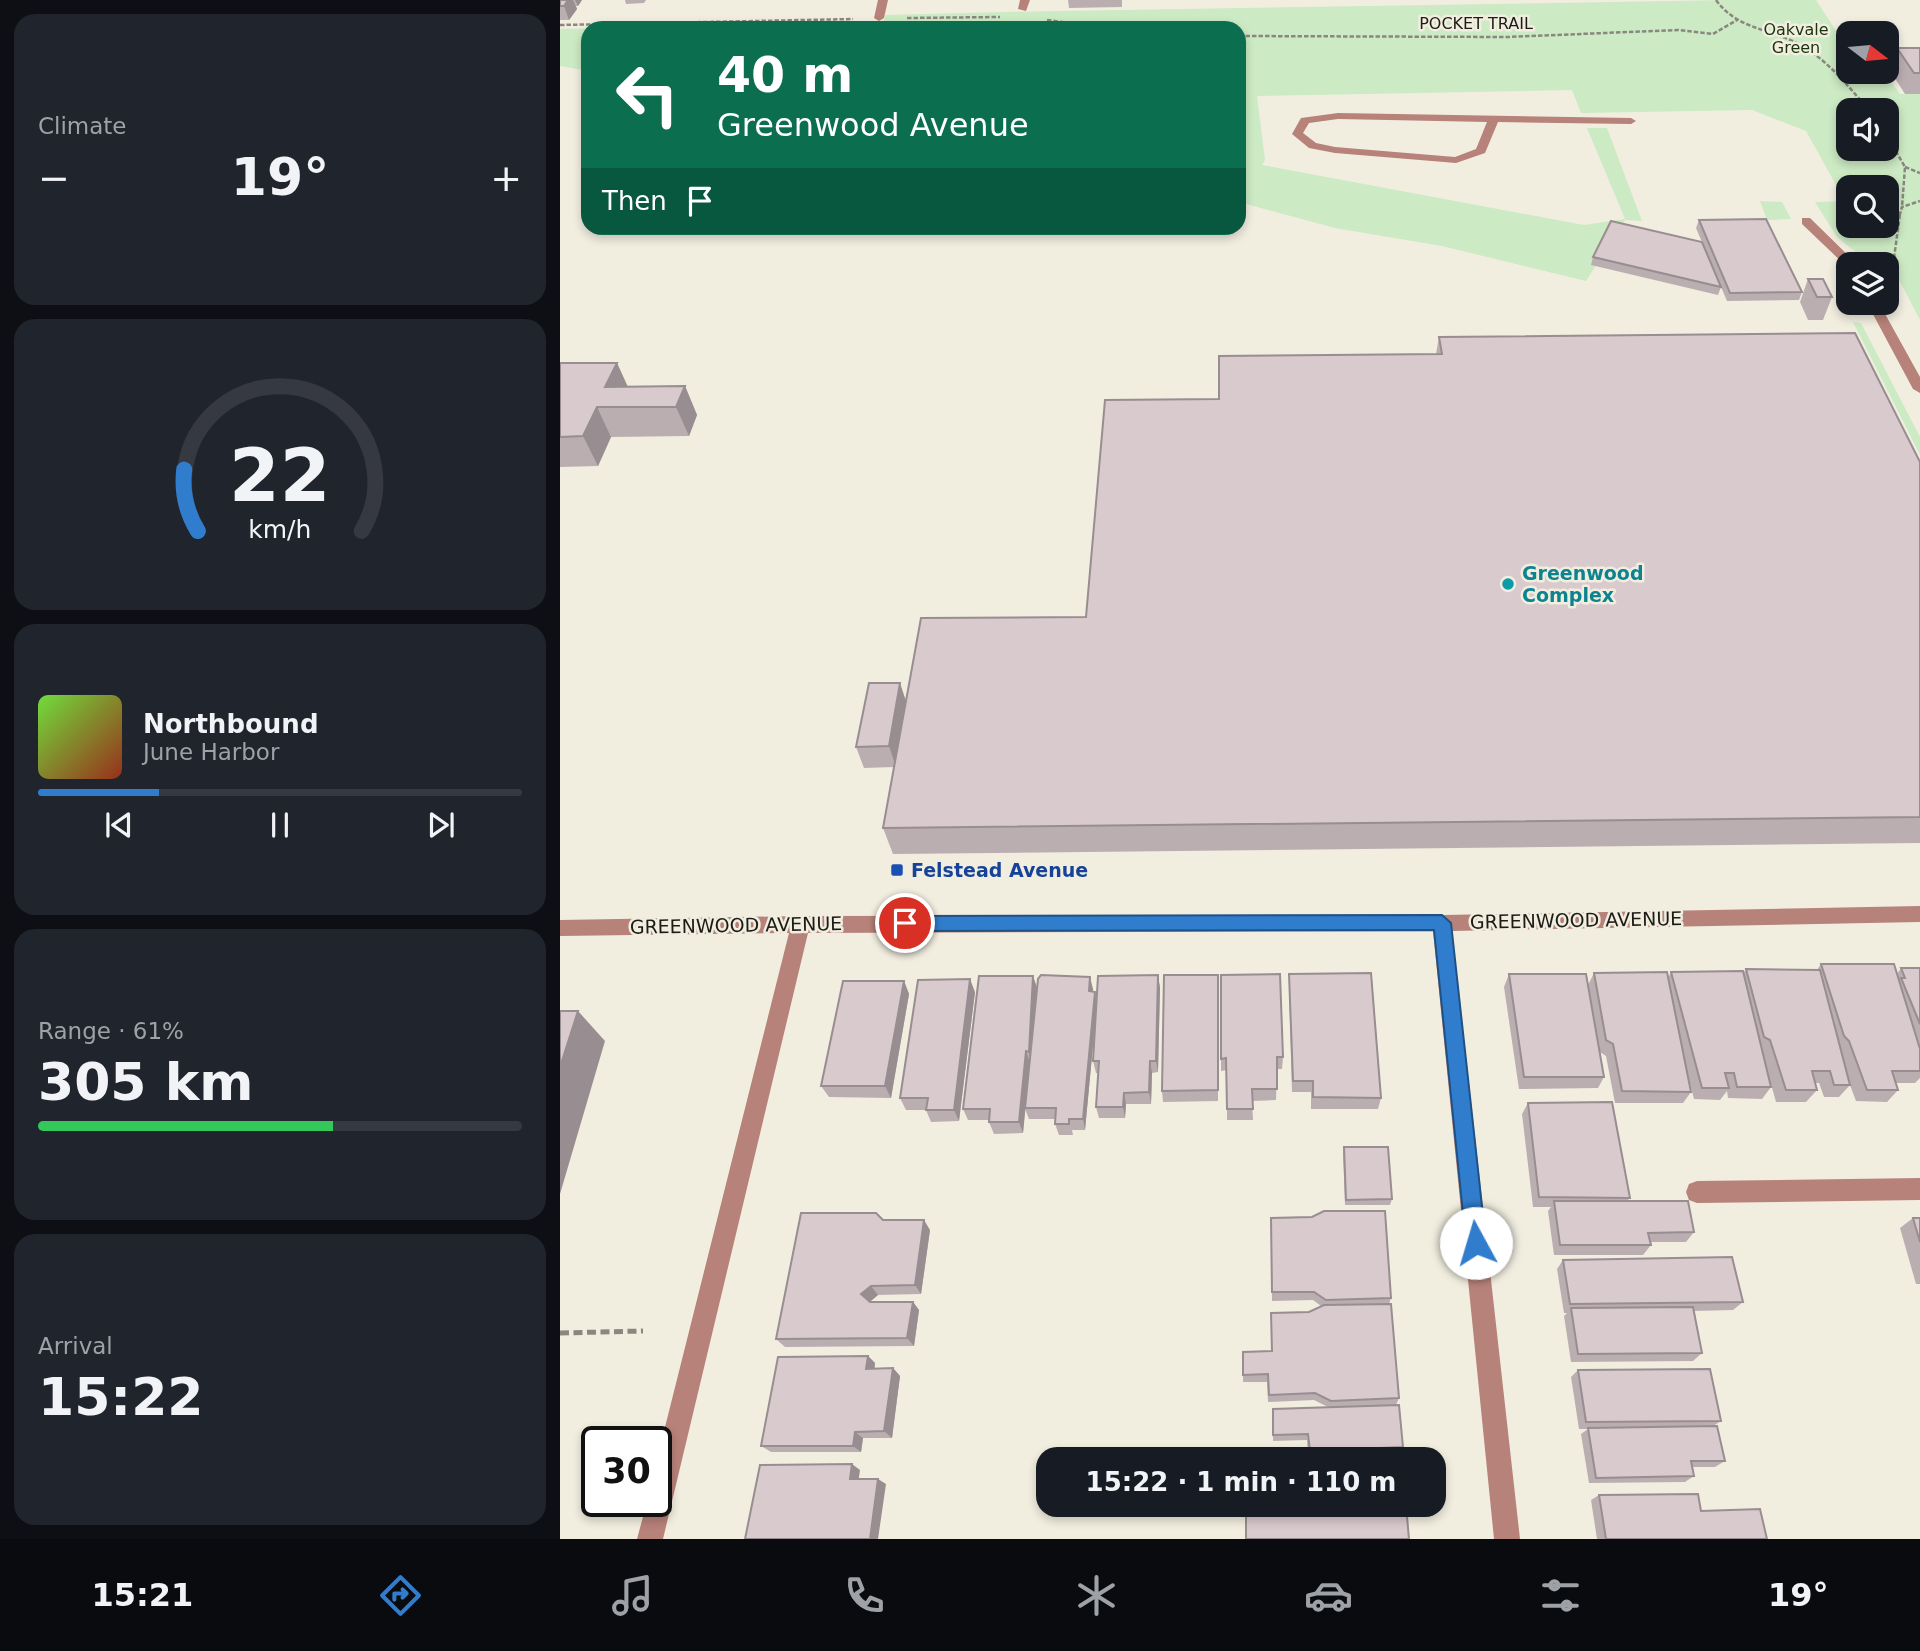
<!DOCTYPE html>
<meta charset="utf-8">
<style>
:root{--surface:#171b24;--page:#20242c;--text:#f1f3f6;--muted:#9ea1a6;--line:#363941;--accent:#317dcd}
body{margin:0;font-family:"DejaVu Sans",sans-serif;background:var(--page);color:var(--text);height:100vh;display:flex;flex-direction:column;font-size:26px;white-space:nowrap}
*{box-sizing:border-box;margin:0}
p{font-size:23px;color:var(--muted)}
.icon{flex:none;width:38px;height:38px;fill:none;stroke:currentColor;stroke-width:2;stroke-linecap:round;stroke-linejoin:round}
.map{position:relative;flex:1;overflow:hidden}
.side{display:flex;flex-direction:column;gap:14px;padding:14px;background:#0d0f14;width:560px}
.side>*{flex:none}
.top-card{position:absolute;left:21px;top:21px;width:665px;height:214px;border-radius:21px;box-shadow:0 4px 10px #0003;background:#0b6e4f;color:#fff;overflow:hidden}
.needle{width:46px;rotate:106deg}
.controls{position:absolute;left:1276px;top:21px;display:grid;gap:14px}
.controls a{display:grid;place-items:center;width:63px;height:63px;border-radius:14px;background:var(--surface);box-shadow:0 4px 10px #0003;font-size:35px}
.speed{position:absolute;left:21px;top:1426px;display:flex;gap:14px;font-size:35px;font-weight:700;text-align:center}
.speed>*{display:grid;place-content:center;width:91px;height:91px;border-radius:50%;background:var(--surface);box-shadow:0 4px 10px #0003;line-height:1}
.speed .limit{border:4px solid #111;border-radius:10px;background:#fff;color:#111}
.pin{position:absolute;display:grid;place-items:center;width:60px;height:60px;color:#fff;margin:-30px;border:4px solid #fff;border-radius:50%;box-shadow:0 2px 7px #0007}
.me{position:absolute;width:77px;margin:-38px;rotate:354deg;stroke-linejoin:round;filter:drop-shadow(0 0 5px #0008)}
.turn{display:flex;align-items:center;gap:24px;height:147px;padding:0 21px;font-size:32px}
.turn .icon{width:91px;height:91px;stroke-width:2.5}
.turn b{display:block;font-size:49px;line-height:60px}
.then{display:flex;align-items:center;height:66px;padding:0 21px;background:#0003;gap:14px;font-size:26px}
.big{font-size:52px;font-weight:800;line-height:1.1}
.side .widget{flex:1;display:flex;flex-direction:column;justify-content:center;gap:10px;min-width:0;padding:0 24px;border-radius:21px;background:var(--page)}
.side .dial{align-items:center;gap:0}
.dial svg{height:182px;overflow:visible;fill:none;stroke:var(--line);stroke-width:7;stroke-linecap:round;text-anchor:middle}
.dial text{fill:var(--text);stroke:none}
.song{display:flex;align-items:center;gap:21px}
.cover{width:84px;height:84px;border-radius:10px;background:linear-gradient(135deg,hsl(100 70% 55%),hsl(10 70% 35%))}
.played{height:7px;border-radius:4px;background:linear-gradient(90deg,var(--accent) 25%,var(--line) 25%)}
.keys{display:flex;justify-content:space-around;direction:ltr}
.heat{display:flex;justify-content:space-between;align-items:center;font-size:38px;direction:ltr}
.charge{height:10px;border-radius:5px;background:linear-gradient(90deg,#34c759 61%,var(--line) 0)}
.trip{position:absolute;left:476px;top:1447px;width:410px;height:70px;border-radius:21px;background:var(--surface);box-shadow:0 4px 10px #0003;font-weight:800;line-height:70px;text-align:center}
.menu{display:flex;height:112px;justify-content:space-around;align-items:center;background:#090b0e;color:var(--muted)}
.menu .icon{width:49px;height:49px}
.menu .on{color:var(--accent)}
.menu b{font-size:32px;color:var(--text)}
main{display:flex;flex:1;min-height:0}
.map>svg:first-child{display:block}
.green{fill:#cceac3;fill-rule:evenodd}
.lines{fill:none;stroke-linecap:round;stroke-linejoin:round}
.path-far2{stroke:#8a887e;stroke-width:2.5;stroke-dasharray:4.5 2;stroke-linecap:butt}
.path-far1{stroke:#8a887e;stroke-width:3.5;stroke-dasharray:5 2.5;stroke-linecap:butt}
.path{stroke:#8a887e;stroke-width:5;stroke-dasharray:9 4.5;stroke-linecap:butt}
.minor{fill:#b78279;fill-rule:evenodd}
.wall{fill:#bbaeb1}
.shaded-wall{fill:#988d90}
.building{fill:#d9cace;stroke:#988d90;stroke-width:2}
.route{fill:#317dcd;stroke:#205185;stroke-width:2}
.culture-dot{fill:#0f9aa8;stroke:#f1eee0;stroke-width:2.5}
.transit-dot{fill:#1a4fb4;stroke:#f1eee0;stroke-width:2.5}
.labels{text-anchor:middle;stroke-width:5;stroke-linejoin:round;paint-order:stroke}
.far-street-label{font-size:16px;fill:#1c1b16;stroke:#f1eee0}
.far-park-label{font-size:16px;fill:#18340d;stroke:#f1eee0}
.culture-label{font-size:19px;font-weight:bold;fill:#0d838f;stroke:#f1eee0;text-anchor:start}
.transit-label{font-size:19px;font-weight:bold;fill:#164399;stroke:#f1eee0;text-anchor:start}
.street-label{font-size:19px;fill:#1c1b16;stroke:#f1eee0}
</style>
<main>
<section class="side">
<div class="widget"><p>Climate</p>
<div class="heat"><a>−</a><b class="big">19°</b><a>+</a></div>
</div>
<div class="widget dial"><svg viewBox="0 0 100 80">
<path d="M14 69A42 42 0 1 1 86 69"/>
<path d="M14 69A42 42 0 0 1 8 42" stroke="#317dcd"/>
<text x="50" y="56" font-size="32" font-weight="700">22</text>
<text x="50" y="72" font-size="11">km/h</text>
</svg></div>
<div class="widget">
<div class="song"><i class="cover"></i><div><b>Northbound</b><p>June Harbor</p></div></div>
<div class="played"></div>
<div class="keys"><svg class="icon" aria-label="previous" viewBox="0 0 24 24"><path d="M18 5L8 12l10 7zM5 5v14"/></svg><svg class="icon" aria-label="pause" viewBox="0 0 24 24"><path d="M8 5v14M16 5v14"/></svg><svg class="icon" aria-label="next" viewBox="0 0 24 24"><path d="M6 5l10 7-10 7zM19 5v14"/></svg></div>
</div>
<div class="widget"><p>Range · 61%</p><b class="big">305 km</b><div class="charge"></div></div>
<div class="widget"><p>Arrival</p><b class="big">15:22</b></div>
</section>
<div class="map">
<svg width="1360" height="1539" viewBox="0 0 1360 1539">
<rect width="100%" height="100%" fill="#f1eee0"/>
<!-- green -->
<path class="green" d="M 1170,0 L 1256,0 L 1288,49 L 1288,72 L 1324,72 L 1340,94 L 1360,94 L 1360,320 L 1334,270 L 1327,271 L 1326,264 L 1310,264 L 1277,237 L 1255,202 L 1285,201 L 1246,131 L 1192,110 L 1021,113 L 1012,90 L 697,96 L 705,160 L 702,165 L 1024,225 L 1065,219 L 1027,128 L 1047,128 L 1082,221 L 1065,220 L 1026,281 L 882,246 L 775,228 L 679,202 L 679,28 L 28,28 L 28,71 L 0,66 L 0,29 L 324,21 L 325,15 L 445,12 ZM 1288,110 L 1326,110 L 1326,149 L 1288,149 ZM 1288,187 L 1326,187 L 1326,226 L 1288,226 Z
M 1200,201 L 1222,202 L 1231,219 L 1207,220 Z
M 1293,322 L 1301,323 L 1360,437 L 1360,455 Z"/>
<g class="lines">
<!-- path-far2 -->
<path class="path-far2" d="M 1156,0 C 1177,29 1207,28 1237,43 C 1267,59 1287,85 1309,110
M 347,18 L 440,17
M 487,20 L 548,28
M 0,25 L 293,19
M 679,36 L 947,37 L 1118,30 L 1153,34 L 1177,20
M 1326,134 L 1345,167 L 1342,207
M 1345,167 L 1360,173
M 1326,219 L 1340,214 L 1342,207 L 1360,201
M 1334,258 L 1340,214"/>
<!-- path-far1 -->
<path class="path-far1" d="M 1326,277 L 1335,256"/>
<!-- path -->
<path class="path" d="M 0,1333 L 83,1331"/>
<!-- minor -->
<path class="minor" d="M 318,0 L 328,0 L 324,18 L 319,21 L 314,18 Z
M 460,0 L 470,0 L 466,11 L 458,9 Z
M 778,113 L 1071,118 L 1076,121 L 1071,124 L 938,122 L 925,153 L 896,163 L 775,153 L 749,148 L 732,134 L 741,118 ZM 778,119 L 927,122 L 916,149 L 895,157 L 775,147 L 756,143 L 743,133 L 749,123 Z
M 1242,218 L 1250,218 L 1297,264 L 1287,267 L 1242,224 Z
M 1307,303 L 1319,303 L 1360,377 L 1360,393 L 1353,389 Z
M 1360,906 L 1360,922 L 892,931 L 960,1539 L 934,1539 L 873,931 L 248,933 L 103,1539 L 77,1539 L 87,1502 L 96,1502 L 96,1463 L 229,933 L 0,936 L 0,920 L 241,916 L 882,915 Z
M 1360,1178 L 1360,1200 L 1137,1203 L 1129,1200 L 1126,1192 L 1129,1184 L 1137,1181 Z"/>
</g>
<!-- wall -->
<path class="wall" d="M 0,0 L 22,0 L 18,6 L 16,6 L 17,9 L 9,20 L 0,20 Z
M 65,0 L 86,0 L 84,3 L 66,4 Z
M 508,0 L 562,0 L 562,7 L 509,8 Z
M 1337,48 L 1360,48 L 1360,94 L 1345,94 L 1329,69 Z
M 1139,220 L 1242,292 L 1239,300 L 1167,301 L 1136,228 Z
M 1033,257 L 1161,287 L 1158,295 L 1031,265 Z
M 1248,279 L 1272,297 L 1263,320 L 1248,320 L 1240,302 Z
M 879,337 L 1360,462 L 1360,843 L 333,854 L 323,828 L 334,767 L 304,768 L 296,747 L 346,700 L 526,617 L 659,399 L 876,354 Z
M 0,363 L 57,363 L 68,387 L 125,386 L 137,415 L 129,436 L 51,437 L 38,466 L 0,467 Z
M 1261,964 L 1337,974 L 1341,968 L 1360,968 L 1360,1078 L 1355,1083 L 1336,1083 L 1338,1090 L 1327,1102 L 1296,1101 L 1290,1085 L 1279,1097 L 1264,1097 L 1259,1083 L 1255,1083 L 1257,1090 L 1246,1102 L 1216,1102 L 1211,1084 L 1211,1087 L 1202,1099 L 1168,1098 L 1167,1091 L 1160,1100 L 1134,1099 L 1127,1072 L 1131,1092 L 1123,1103 L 1055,1103 L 1046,1056 L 1040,1052 L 1044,1077 L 1038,1088 L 959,1089 L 944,987 L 949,974 L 1028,985 L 1034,973 L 1108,978 L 1111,972 L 1183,974 L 1186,969 L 1257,970 Z
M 729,974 L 821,1098 L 818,1109 L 751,1109 L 751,1092 L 732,1092 L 729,987 Z
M 598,975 L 600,988 L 598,1072 L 592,1073 L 591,1104 L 566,1104 L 565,1118 L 539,1118 L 536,1107 L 538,1073 L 536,1073 L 533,1061 L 535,1024 L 525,1130 L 512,1130 L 513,1135 L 499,1135 L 495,1124 L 495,1119 L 469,1119 L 465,1109 L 463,1133 L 434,1134 L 429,1122 L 429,1120 L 408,1120 L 403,1109 L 473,976 L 477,988 L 533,989 L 533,992 L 537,1002 Z
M 661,975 L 723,1057 L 722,1069 L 717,1069 L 716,1100 L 692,1101 L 693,1120 L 667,1120 L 667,1070 L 661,1071 Z
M 344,981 L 349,994 L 331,1098 L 269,1097 L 261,1086 Z
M 658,988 L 658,1101 L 603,1102 L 602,1091 Z
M 415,992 L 399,1121 L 371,1122 L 366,1110 L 346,1110 L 340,1098 Z
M 968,1103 L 1070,1198 L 1067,1201 L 1134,1232 L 1126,1242 L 1090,1242 L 1091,1245 L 1083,1255 L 994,1255 L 988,1211 L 991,1207 L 973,1207 L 962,1114 Z
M 784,1147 L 832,1199 L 830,1205 L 785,1205 L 783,1153 Z
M 711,1218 L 831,1298 L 829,1304 L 839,1398 L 836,1405 L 843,1447 L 840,1453 L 748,1455 L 747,1440 L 713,1441 L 713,1409 L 768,1407 L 754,1400 L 708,1402 L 707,1382 L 683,1382 L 683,1352 L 711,1351 L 711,1313 L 749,1312 L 761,1306 L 753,1300 L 712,1301 Z
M 1353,1218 L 1360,1218 L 1360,1284 L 1356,1284 L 1340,1228 Z
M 323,1220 L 370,1230 L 361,1294 L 318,1295 L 310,1302 L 353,1302 L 359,1310 L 354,1346 L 225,1347 L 216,1339 Z
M 1003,1260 L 1183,1302 L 1173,1310 L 1134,1311 L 1142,1353 L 1133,1361 L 1011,1362 L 1004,1316 L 1007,1313 L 1004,1313 L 997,1269 Z
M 308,1356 L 315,1363 L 315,1369 L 333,1368 L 340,1376 L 332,1438 L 303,1438 L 301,1452 L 211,1452 L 201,1446 Z
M 1018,1370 L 1161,1421 L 1153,1426 L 1165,1461 L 1155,1467 L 1132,1467 L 1134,1476 L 1125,1482 L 1029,1483 L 1021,1434 L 1028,1429 L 1019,1429 L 1011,1377 Z
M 1039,1495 L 1141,1511 L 1207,1539 L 1037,1539 L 1031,1500 Z"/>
<!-- shaded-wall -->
<path class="shaded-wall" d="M 2,0 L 13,0 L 17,9 L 9,20 Z
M 15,0 L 22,0 L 18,6 Z
M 57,363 L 70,392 L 45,387 Z
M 125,386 L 137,415 L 129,436 L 116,407 Z
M 37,407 L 51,437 L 38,466 L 23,436 Z
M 340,683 L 347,704 L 336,767 L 329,746 Z
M 598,975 L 600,988 L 598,1072 L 596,1061 Z
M 473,976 L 477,988 L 472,1064 L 469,1052 Z
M 530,977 L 533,989 L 531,1004 L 529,991 Z
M 410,979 L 415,992 L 399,1121 L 394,1110 Z
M 344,981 L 349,994 L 331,1098 L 325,1086 Z
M 535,992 L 537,1004 L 525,1130 L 523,1119 Z
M 18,1011 L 45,1041 L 0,1194 L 0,1067 Z
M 466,1051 L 470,1063 L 463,1133 L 459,1122 Z
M 590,1061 L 592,1073 L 591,1104 L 589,1092 Z
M 564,1093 L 566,1104 L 565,1118 L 563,1107 Z
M 364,1220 L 370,1230 L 361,1294 L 355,1285 Z
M 311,1286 L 318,1295 L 308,1303 L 301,1294 Z
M 353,1302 L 359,1310 L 354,1346 L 347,1338 Z
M 308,1356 L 315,1363 L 313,1376 L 306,1369 Z
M 333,1368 L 340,1376 L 332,1438 L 324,1431 Z
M 295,1432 L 303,1438 L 301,1452 L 293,1446 Z
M 292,1464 L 300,1470 L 298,1484 L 290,1479 Z
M 318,1479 L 326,1484 L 318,1539 L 310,1539 Z"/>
<!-- building -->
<path class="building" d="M 0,0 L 8,0 L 4,6 L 0,6 Z
M 1337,48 L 1360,48 L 1360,73 L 1354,73 Z
M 1206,219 L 1242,292 L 1170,293 L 1139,220 Z
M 1051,221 L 1142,242 L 1161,287 L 1033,257 Z
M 1248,279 L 1263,279 L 1272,297 L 1257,297 Z
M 1295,333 L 1360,462 L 1360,817 L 323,828 L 361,618 L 526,617 L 545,400 L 659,399 L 659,356 L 882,354 L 879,337 Z
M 0,363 L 57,363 L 45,387 L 125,386 L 116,407 L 37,407 L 23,436 L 0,437 Z
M 309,683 L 340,683 L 329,746 L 296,747 Z
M 1261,964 L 1334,964 L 1360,1049 L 1360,1071 L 1332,1071 L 1338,1090 L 1307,1090 L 1289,1041 L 1284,1036 Z
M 1341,968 L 1360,968 L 1360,1024 L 1341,978 L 1345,978 Z
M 1186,969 L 1260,970 L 1290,1085 L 1274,1085 L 1270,1071 L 1252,1071 L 1257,1090 L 1226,1090 L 1210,1040 L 1204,1037 Z
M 1183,971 L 1211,1087 L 1177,1087 L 1174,1073 L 1165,1073 L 1169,1088 L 1142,1088 L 1111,972 Z
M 1107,972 L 1131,1092 L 1062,1091 L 1053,1044 L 1046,1040 L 1034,973 Z
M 811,973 L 821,1098 L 753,1097 L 753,1081 L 733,1081 L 729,974 Z
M 720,974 L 723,1057 L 717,1057 L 717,1089 L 692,1089 L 693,1109 L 667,1109 L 666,1058 L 661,1059 L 661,975 Z
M 949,974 L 1026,974 L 1044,1077 L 964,1077 Z
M 481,975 L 530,977 L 529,991 L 535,992 L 523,1119 L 509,1119 L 509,1124 L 495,1124 L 496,1108 L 465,1108 L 478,979 Z
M 598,975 L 596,1061 L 590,1061 L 589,1092 L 564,1093 L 563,1107 L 536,1107 L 539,1061 L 533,1061 L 538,976 Z
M 604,975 L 658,975 L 658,1090 L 602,1091 Z
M 419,976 L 473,976 L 469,1052 L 466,1051 L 459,1122 L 429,1122 L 430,1109 L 403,1109 Z
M 410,979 L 394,1110 L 366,1110 L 368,1098 L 340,1098 L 358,980 Z
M 283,981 L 344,981 L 325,1086 L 261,1086 Z
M 0,1011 L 18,1011 L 0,1067 Z
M 1052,1102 L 1070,1198 L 979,1197 L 968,1103 Z
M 784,1147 L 828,1147 L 832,1199 L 786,1200 Z
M 994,1201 L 1128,1201 L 1134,1232 L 1088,1233 L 1091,1245 L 1000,1245 Z
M 764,1211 L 825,1211 L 831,1298 L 766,1300 L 754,1292 L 712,1292 L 711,1218 L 752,1217 Z
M 241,1213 L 316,1213 L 323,1220 L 364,1220 L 355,1285 L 311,1286 L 301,1294 L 310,1302 L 353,1302 L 347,1338 L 216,1339 Z
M 1353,1218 L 1360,1218 L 1360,1242 Z
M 1172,1257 L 1183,1302 L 1010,1304 L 1003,1260 Z
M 831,1304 L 839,1398 L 771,1401 L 755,1393 L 709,1395 L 708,1374 L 683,1375 L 683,1352 L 712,1351 L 711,1313 L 749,1312 L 764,1305 Z
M 1133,1307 L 1142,1353 L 1018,1354 L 1011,1308 Z
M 308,1356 L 306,1369 L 333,1368 L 324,1431 L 295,1432 L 293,1446 L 201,1446 L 218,1357 Z
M 1150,1369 L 1161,1421 L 1026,1422 L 1018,1370 Z
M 839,1405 L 843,1447 L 750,1451 L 748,1434 L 713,1435 L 713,1409 Z
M 1157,1426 L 1165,1461 L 1131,1461 L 1134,1476 L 1036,1478 L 1028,1428 Z
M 842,1454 L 842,1460 L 685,1460 L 685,1456 Z
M 292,1464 L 290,1479 L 318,1479 L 310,1539 L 185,1539 L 200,1465 Z
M 1138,1494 L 1141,1511 L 1200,1509 L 1207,1539 L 1046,1539 L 1039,1495 Z
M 686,1505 L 846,1505 L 849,1539 L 686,1539 Z"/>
<!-- route -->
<path class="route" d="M 882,915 L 891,923 L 926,1243 L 923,1250 L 916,1253 L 909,1250 L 906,1243 L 874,930 L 345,931 L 337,923 L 345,916 Z"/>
<!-- markers -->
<circle class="culture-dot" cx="948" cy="584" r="7"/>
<rect class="transit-dot" x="330" y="863" width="14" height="14" rx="3.5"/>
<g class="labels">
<!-- far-street labels -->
<g class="far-street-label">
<text x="916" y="29">POCKET TRAIL</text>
</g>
<!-- far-park labels -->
<g class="far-park-label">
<text x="1236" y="35">Oakvale<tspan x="1236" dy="18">Green</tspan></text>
</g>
<!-- culture labels -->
<g class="culture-label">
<text x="962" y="580">Greenwood<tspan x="962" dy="22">Complex</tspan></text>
</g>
<!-- transit labels -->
<g class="transit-label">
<text x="351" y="877">Felstead Avenue</text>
</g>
<!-- street labels -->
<g class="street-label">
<text transform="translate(1016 920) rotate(-1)" y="7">GREENWOOD AVENUE</text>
<text transform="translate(176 925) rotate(-1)" y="7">GREENWOOD AVENUE</text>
</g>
</g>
</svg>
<div class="controls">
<a><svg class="needle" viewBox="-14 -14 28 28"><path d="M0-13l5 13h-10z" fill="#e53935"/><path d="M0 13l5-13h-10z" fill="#9ea1a6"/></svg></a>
<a><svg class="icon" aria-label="sound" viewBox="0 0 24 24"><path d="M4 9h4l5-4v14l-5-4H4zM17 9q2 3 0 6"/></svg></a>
<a><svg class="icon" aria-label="search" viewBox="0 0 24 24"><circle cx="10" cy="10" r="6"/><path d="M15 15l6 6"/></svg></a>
<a><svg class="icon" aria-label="layers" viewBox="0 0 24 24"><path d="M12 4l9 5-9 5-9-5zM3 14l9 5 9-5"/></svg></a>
</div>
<div class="speed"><div class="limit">30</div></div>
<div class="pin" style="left:345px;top:923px;background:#d93025"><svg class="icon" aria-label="arrive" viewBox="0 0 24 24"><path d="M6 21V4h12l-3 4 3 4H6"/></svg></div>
<svg class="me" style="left:916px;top:1243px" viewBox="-20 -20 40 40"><circle r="19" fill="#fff"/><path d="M0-13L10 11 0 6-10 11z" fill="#317dcd"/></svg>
<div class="trip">15:22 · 1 min · 110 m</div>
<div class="top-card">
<div class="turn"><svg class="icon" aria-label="left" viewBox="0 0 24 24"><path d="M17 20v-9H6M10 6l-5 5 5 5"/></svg><div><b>40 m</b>Greenwood Avenue</div></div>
<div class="then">Then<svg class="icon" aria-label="arrive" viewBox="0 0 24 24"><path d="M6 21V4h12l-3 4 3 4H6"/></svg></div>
</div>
</div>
</main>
<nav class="menu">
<b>15:21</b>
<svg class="icon on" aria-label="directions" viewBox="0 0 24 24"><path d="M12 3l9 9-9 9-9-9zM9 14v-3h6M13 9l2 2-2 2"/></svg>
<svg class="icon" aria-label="music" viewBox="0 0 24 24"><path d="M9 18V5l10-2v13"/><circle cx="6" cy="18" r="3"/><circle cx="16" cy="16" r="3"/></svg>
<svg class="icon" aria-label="phone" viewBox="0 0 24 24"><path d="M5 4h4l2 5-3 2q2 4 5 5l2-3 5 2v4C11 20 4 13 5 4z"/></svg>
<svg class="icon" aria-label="climate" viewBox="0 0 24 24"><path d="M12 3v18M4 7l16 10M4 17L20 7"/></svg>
<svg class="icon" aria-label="car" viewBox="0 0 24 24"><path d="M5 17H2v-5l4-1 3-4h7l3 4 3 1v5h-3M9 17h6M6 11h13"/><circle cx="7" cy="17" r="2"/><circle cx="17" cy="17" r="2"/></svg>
<svg class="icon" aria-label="filters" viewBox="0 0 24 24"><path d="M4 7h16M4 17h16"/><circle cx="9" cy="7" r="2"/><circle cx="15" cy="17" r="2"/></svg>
<b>19°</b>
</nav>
